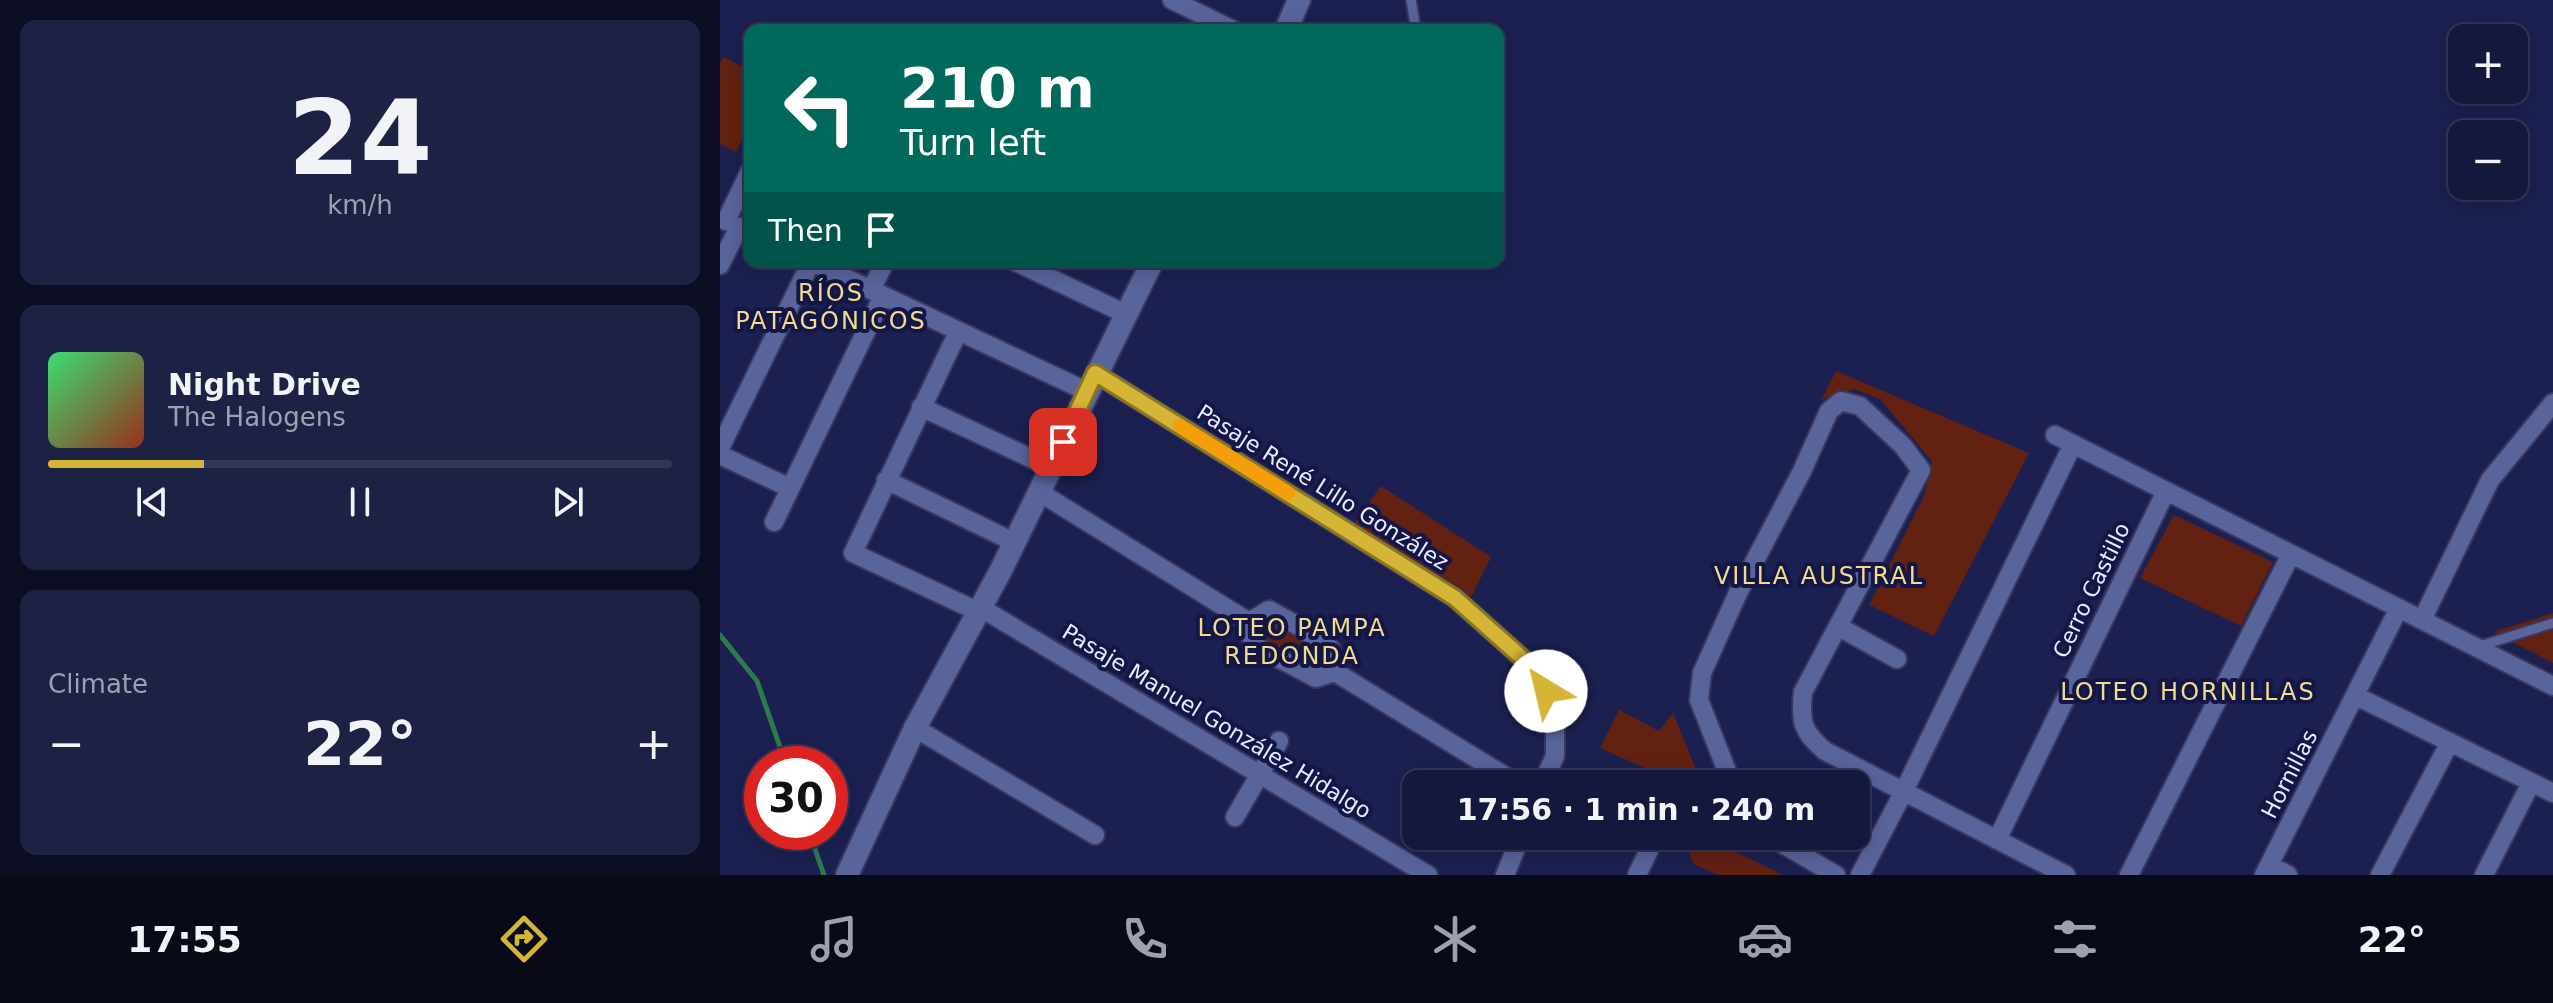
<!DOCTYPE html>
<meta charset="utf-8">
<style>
:root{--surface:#14183d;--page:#1d2144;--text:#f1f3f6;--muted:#9da0b0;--line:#333757;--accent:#d5b535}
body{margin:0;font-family:"DejaVu Sans",sans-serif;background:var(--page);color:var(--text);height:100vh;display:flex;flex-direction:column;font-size:30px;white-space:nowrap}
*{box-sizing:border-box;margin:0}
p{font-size:26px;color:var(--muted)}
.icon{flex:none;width:44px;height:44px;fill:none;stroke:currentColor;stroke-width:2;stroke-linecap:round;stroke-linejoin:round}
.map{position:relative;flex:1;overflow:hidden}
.sheet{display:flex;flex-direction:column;gap:20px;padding:20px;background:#0b0d22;width:720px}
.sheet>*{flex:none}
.top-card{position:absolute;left:24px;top:24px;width:760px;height:244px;border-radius:16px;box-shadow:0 4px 20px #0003,0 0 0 2px var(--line);background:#00695c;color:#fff;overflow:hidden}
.controls{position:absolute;left:1728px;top:24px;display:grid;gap:16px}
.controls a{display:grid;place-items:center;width:80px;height:80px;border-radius:16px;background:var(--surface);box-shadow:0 4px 20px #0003,0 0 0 2px var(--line);font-size:40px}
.speed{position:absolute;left:24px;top:746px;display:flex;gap:16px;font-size:40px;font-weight:700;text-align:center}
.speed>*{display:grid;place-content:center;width:104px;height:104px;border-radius:50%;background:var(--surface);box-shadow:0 4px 20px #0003,0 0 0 2px var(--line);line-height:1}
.speed .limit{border:12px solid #d22;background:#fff;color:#111}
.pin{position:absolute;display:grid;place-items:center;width:68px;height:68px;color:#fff;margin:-34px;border-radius:16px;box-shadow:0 4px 12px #0006}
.me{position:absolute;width:88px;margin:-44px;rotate:324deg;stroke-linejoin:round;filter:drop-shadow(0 0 6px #0008)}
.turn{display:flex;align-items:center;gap:28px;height:168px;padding:0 24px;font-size:36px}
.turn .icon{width:104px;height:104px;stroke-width:2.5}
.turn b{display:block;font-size:56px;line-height:68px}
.then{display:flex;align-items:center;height:76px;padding:0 24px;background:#0003;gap:16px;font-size:30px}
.big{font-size:60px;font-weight:700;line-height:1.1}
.sheet .widget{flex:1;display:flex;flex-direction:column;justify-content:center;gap:12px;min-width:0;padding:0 28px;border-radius:16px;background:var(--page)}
.sheet .dial{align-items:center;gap:0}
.dial b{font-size:104px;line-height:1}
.song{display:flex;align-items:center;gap:24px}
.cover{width:96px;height:96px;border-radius:12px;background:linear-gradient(135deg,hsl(140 70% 55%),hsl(10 70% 35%))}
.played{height:8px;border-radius:4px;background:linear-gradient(90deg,var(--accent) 25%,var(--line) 25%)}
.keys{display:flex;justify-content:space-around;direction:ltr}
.heat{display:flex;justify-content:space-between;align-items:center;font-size:44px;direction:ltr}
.trip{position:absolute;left:682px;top:770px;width:468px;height:80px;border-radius:16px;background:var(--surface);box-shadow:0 4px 20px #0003,0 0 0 2px var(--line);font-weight:700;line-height:80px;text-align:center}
.dock{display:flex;height:128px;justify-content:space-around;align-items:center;background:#080a18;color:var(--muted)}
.dock .icon{width:56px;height:56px}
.dock .selected{color:var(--accent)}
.dock b{font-size:36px;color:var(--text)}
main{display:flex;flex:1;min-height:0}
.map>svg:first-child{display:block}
.green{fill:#632112}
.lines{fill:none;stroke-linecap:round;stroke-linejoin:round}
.stream{stroke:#2b7b4d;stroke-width:5}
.service-casing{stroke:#393861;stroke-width:13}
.minor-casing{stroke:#393861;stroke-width:22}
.tertiary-casing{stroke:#393861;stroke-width:26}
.service{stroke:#59649b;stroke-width:9}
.minor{stroke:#59649b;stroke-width:18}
.tertiary{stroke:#59649b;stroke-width:22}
.route-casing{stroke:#8a7622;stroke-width:20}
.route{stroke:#d5b535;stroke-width:14}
.slow{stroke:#f59e0b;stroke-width:14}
.labels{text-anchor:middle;stroke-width:8;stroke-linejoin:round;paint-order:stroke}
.street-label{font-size:22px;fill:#e6ebfe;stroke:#131646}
.neighbourhood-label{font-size:24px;letter-spacing:2px;fill:#f1db8e;stroke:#131646}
</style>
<main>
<section class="sheet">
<div class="widget dial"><b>24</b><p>km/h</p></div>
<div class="widget">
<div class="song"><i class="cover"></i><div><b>Night Drive</b><p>The Halogens</p></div></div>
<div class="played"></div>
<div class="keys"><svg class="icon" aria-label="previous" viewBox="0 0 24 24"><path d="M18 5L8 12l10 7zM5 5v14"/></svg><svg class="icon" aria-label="pause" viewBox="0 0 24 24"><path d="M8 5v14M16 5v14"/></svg><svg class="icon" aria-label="next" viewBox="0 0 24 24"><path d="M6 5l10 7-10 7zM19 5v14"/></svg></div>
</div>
<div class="widget"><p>Climate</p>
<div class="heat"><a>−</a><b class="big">22°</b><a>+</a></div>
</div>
</section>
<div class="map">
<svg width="1833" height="875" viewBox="0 0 1833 875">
<rect width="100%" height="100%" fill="#1b2051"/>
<!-- green -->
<path class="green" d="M 3,57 L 30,70 L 30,123 L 16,152 L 0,144 L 0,63 Z
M 1116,371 L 1309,453 L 1214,636 L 1149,605 L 1204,496 L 1212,461 L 1160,399 L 1134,389 L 1101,400 Z
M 661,486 L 771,557 L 749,601 L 629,531 Z
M 1454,515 L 1553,562 L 1521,626 L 1420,578 Z
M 1833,613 L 1833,663 L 1773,632 Z
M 551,618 L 603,647 L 605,665 L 601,671 L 539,641 L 536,635 L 540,621 Z
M 899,710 L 939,731 L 953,713 L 982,784 L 939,784 L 933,772 L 880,748 Z
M 961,836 L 1004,836 L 1010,849 L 1063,875 L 998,875 L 974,864 Z"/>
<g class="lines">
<!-- stream -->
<path class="stream" d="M 0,635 L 37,681 L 66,764
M 89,832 L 104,875"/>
<!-- service casing -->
<g class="service-casing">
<path id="service" d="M 691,0 L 696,30
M 1760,646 L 1833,623"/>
</g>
<!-- minor casing -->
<g class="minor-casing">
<path id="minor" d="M 452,0 L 513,30
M 6,221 L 30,171
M 92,262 L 366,391
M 296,262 L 406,314
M 0,265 L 19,227
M 151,290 L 165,262
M 238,332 L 133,553 L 259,612
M 375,373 L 735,598 L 810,665 L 826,691 L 835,722 L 835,756 L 822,784
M 201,407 L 332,468
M 1335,435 L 1833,686
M 0,448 L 91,262
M 0,455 L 70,488
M 166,480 L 294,542
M 319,492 L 529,622
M 54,522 L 163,296
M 261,608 L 708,875
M 1702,620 L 1770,480 L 1833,403
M 1119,627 L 1177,659
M 615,672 L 596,678 L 533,645 L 529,622 L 549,610 L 580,627 L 611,649 L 615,672 L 798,784
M 1636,696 L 1833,793
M 195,728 L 375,835
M 901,780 L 903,784
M 1012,784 L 979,700 L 982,673 L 1018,593 L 1082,471 L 1109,411 L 1121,401 L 1140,406 L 1183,446 L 1201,470 L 1083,692 C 1080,721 1082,732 1105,751 L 1346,875
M 515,817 L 559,741
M 1049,836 L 1116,875
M 1277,840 L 1446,491
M 1549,865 L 1568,875
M 785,875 L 801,836
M 917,875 L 929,850 L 923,836
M 1140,875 L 1183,793 L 1353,444
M 1409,875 L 1571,554
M 1544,875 L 1679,608
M 1660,875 L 1730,742
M 1764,875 L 1811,783"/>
</g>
<!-- tertiary casing -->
<g class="tertiary-casing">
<path id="tertiary" d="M 566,30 L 579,0
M 127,875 L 195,728 L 280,572 L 432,262"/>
</g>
<!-- service -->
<use href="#service" class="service"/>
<!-- minor -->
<use href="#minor" class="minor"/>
<!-- tertiary -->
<use href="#tertiary" class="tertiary"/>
</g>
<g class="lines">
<!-- route casing -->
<g class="route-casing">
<path id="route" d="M 343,442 L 375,373 L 735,598 L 810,665 L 826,691"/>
</g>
<!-- route -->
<use href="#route" class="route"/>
<!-- slow -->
<path class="slow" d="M 460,426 L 568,493"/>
</g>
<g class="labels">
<!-- street labels -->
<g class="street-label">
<text transform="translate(603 487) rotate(32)" y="8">Pasaje René Lillo González</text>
<text transform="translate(1371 590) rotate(-64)" y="8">Cerro Castillo</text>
<text transform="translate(497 721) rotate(31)" y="8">Pasaje Manuel González Hidalgo</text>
<text transform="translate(1569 774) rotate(-63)" y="8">Hornillas</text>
</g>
<!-- neighbourhood labels -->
<g class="neighbourhood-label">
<text x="111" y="301">RÍOS<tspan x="111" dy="28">PATAGÓNICOS</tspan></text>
<text x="1099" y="584">VILLA AUSTRAL</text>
<text x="572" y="636">LOTEO PAMPA<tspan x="572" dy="28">REDONDA</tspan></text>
<text x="1468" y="700">LOTEO HORNILLAS</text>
</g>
</g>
</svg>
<div class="controls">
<a>+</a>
<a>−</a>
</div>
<div class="speed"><div class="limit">30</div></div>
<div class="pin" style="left:343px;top:442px;background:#d93025"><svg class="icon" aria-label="arrive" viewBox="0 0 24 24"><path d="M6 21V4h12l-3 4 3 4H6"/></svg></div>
<svg class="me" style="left:826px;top:691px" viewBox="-20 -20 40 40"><circle r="19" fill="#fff"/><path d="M0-13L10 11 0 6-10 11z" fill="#d5b535"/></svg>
<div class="trip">17:56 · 1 min · 240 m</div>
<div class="top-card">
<div class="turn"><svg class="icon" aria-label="left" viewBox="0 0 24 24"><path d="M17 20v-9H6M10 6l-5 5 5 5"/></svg><div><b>210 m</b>Turn left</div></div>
<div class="then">Then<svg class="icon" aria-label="arrive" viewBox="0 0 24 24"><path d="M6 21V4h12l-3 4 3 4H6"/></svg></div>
</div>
</div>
</main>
<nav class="dock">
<b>17:55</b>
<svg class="icon selected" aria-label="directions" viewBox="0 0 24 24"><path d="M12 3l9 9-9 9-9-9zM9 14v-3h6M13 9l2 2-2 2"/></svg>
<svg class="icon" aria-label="music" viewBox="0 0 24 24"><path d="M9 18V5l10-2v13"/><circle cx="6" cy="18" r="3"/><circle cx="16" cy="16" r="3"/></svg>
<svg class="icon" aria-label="phone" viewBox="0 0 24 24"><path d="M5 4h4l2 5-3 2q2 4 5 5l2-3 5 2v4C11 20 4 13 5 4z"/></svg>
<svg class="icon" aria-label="climate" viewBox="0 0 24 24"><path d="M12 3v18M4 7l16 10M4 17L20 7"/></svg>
<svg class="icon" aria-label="car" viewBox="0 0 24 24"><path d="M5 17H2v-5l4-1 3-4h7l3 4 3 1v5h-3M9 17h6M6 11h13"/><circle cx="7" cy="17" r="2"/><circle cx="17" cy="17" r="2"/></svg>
<svg class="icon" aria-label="filters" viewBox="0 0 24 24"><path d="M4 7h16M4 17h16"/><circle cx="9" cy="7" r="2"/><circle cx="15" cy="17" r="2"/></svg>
<b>22°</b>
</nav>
